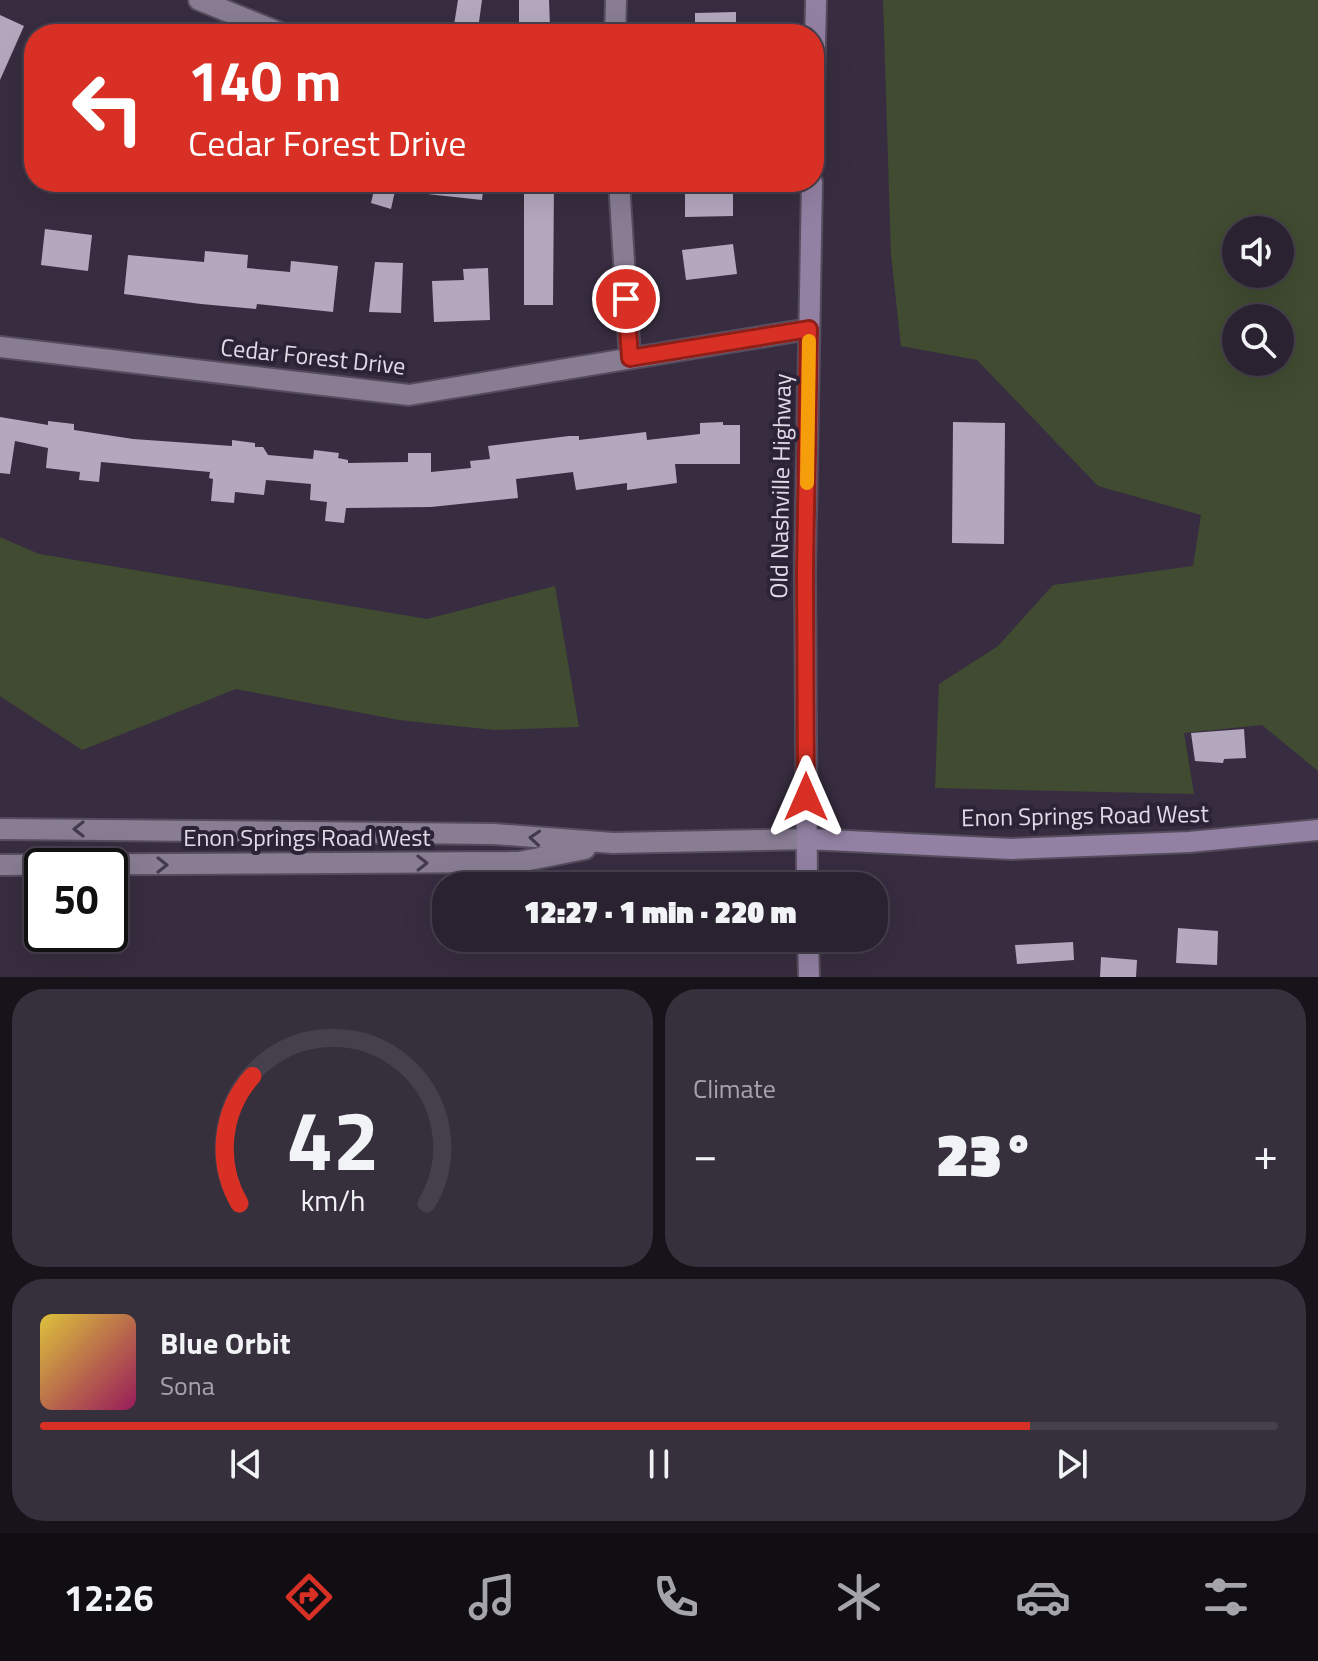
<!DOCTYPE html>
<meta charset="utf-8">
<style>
:root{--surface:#2a2230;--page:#362f3c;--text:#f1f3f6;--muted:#a5a4ab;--line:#463f4c;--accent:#d93025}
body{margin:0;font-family:"Titillium Web",sans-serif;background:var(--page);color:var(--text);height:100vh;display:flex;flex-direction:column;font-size:30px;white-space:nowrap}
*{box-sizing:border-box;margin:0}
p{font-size:26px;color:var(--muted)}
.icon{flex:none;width:44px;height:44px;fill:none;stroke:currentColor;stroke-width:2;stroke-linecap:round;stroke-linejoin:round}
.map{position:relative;height:977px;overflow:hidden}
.drawer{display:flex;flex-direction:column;gap:12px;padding:12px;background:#17131a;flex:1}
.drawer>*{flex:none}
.guide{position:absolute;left:24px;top:24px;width:800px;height:168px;border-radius:32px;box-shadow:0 8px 32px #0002,0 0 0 2px var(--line);background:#d93025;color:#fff;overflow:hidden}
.fabs{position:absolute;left:1222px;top:216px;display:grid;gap:16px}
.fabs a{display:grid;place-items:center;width:72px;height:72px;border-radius:50%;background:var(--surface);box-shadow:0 8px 32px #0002,0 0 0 2px var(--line);font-size:40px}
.speed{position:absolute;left:24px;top:848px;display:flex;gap:16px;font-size:40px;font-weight:700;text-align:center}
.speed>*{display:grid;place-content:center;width:104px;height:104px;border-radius:50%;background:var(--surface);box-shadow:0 8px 32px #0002,0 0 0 2px var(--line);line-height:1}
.speed .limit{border:4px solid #111;border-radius:12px;background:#fff;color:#111}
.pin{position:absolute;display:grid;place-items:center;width:68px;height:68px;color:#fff;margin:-34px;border:4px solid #fff;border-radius:50%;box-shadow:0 2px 8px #0007}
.me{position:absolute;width:88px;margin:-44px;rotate:0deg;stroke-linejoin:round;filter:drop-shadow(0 0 6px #0008)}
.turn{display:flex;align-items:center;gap:28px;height:168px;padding:0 32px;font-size:36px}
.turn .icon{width:104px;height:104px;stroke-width:2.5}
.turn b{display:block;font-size:56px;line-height:68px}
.big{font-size:60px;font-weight:800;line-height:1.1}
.drawer .widget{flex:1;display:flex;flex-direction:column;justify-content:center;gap:12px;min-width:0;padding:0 28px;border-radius:32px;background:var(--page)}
.drawer .dial{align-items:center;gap:0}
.dial svg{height:208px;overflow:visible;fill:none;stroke:var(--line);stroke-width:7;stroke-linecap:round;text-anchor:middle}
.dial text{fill:var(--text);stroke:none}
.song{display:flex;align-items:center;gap:24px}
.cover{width:96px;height:96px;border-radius:12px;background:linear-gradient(135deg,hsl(50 70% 55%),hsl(330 70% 35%))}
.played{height:8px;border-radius:4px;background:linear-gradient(90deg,var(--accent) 80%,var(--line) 80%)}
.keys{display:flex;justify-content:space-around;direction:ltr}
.heat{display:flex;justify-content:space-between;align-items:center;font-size:44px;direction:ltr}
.drawer .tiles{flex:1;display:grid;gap:12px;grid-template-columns:1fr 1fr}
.widget:last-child{grid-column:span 2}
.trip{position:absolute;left:432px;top:872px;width:456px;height:80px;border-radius:32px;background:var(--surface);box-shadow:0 8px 32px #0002,0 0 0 2px var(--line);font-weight:800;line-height:80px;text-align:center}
.tab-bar{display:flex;height:128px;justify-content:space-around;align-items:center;background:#110e13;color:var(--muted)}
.tab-bar .icon{width:56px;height:56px}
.tab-bar .selected{color:var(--accent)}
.tab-bar b{font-size:36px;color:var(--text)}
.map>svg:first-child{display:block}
.green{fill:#404b31;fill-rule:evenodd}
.building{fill:#b4a8bf}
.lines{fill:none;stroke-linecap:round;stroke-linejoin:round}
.street-casing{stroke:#554c5d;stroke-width:24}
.secondary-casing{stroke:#554c5d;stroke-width:24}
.street{stroke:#897d94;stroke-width:20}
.secondary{stroke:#9381a3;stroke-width:20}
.oneway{stroke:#443a4e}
.route-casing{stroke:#8d1f18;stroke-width:20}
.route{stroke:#d93025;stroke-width:14}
.slow{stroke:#f59e0b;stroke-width:14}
.labels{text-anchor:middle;stroke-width:8;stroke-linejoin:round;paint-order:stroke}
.street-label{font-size:24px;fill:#e1dae7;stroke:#2d2336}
</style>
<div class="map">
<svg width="1318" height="977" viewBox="0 0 1318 977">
<rect width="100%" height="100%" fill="#382d40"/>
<!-- green -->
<path class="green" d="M 883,0 L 1318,0 L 1318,771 L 1262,725 L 1184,733 L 1194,794 L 935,788 L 939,684 L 998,646 L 1053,585 L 1193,566 L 1201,515 L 1098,486 L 977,360 L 901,346 L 891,255 ZM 1236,230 L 1280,230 L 1280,274 L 1236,274 ZM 1280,318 L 1280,362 L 1236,362 L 1236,318 Z
M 0,537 L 39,554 L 427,619 L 555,586 L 579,727 L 494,730 L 399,720 L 236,689 L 82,750 L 0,696 Z"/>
<!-- building -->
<path class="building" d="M 458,0 L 482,0 L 478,29 L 454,25 Z
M 519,0 L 549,0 L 550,26 L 519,26 Z
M 736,12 L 736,34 L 695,34 L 695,13 Z
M 0,15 L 24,26 L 0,80 Z
M 376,182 L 397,182 L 391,209 L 371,203 Z
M 428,182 L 484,182 L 482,200 L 427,194 Z
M 524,182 L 554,182 L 553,305 L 524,305 Z
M 691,182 L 733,182 L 733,216 L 685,217 L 685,193 L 691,193 Z
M 45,229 L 92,235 L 88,271 L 41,265 Z
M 733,244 L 737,274 L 686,280 L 682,250 Z
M 205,251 L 248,255 L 247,268 L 290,272 L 291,261 L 338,266 L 333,312 L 257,304 L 256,309 L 201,304 L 124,294 L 128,255 L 204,262 Z
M 375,262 L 403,263 L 401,313 L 369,312 Z
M 488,268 L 490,320 L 434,322 L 432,281 L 464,280 L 463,269 Z
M 0,417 L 48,425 L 48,421 L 74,424 L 74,430 L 133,439 L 232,446 L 232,440 L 255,443 L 255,447 L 263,447 L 268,455 L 313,459 L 314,450 L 339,453 L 338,458 L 348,460 L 348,463 L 408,462 L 408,453 L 431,453 L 431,472 L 471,468 L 470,461 L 490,459 L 488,446 L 569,436 L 579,436 L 579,440 L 646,432 L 647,440 L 700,434 L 700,423 L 723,422 L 723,425 L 740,425 L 740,464 L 675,464 L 677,483 L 627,490 L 627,483 L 576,490 L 573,472 L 516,479 L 518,498 L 431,507 L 346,508 L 344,523 L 325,521 L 327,502 L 310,500 L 311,484 L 266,480 L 264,495 L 235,492 L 234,503 L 211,501 L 213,479 L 209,478 L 210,472 L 101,462 L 99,482 L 79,480 L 80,472 L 46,468 L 48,448 L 15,441 L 10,474 L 0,473 Z
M 953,422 L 1005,423 L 1004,544 L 952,543 Z
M 1244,729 L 1246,758 L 1224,759 L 1223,763 L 1195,761 L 1191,733 Z
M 1178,928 L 1218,931 L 1217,965 L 1176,963 Z
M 1073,942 L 1074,960 L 1017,964 L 1015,945 Z
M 1101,957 L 1137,960 L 1136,977 L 1100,977 Z"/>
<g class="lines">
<!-- street casing -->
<g class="street-casing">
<path id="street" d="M 199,0 L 283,34
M 615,34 L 616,0
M 619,182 L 630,358
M 0,347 L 409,395 L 809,329
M 0,829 L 494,834 L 613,843 L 807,839
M 0,865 L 519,862 L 585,849"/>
</g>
<!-- secondary casing -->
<g class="secondary-casing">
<path id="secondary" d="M 814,87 L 816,0
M 807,839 L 1011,849 L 1189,842 L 1318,830
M 807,886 L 805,571 L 812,182
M 808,938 L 809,977"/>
</g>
<!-- street -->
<use href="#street" class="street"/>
<!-- secondary -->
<use href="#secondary" class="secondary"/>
</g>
<!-- one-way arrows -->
<defs><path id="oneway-chevron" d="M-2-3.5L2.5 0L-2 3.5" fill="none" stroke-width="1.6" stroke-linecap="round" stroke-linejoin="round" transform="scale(2)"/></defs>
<g class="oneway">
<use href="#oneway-chevron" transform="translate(79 829) rotate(-180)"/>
<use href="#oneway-chevron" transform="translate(535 838) rotate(-176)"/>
<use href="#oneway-chevron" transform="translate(422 863) rotate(-1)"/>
<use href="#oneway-chevron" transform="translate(162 865)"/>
</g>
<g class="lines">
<!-- route casing -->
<g class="route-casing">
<path id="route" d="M 626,299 L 630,358 L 809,329 L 805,571 L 806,797"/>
</g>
<!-- route -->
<use href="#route" class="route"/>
<!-- slow -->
<path class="slow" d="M 807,483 L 809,341"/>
</g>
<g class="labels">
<!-- street labels -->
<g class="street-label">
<text transform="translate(313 357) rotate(6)" y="8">Cedar Forest Drive</text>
<text transform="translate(781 486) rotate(-89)" y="8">Old Nashville Highway</text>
<text transform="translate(1085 816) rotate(-1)" y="8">Enon Springs Road West</text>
<text x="307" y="846">Enon Springs Road West</text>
</g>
</g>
</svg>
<div class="fabs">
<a><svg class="icon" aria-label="sound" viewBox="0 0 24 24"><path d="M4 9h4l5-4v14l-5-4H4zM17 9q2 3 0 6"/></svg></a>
<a><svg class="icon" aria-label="search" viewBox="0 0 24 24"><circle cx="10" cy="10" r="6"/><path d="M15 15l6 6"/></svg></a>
</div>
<div class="speed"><div class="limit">50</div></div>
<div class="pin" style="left:626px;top:299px;background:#d93025"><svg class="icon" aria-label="arrive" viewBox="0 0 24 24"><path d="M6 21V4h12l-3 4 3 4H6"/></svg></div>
<svg class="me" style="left:806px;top:797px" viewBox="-20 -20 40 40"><path d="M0-17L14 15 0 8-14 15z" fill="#d93025" stroke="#fff" stroke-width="4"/></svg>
<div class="trip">12:27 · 1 min · 220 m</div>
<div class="guide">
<div class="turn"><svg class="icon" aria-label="left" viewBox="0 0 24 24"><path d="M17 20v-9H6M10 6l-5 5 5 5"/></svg><div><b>140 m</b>Cedar Forest Drive</div></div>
</div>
</div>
<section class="drawer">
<div class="tiles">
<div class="widget dial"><svg viewBox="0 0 100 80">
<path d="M14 69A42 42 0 1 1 86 69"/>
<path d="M14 69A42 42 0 0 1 19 20" stroke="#d93025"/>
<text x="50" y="56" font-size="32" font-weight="700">42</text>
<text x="50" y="72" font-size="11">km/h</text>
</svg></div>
<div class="widget"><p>Climate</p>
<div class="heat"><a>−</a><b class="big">23°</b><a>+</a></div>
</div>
<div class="widget">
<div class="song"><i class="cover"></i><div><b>Blue Orbit</b><p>Sona</p></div></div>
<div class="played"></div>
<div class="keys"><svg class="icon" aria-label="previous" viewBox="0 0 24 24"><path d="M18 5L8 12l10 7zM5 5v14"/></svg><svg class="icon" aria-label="pause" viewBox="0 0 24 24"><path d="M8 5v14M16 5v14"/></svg><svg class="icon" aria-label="next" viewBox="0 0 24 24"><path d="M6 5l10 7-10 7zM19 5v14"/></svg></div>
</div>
</div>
</section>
<nav class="tab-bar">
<b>12:26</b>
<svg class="icon selected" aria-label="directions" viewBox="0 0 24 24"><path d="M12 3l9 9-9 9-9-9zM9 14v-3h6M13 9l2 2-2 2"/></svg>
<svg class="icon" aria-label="music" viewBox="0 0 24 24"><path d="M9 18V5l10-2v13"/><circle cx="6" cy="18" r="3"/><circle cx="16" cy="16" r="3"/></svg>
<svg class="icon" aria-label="phone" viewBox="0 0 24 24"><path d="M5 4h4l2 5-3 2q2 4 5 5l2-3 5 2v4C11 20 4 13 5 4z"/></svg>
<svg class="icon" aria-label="climate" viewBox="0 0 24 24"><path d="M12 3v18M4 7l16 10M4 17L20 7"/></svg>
<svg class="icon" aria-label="car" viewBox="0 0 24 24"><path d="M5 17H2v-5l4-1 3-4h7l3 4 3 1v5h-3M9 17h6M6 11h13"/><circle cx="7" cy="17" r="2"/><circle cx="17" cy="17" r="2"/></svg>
<svg class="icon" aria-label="filters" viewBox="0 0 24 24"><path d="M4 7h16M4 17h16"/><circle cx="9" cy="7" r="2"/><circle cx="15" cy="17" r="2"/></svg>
</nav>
